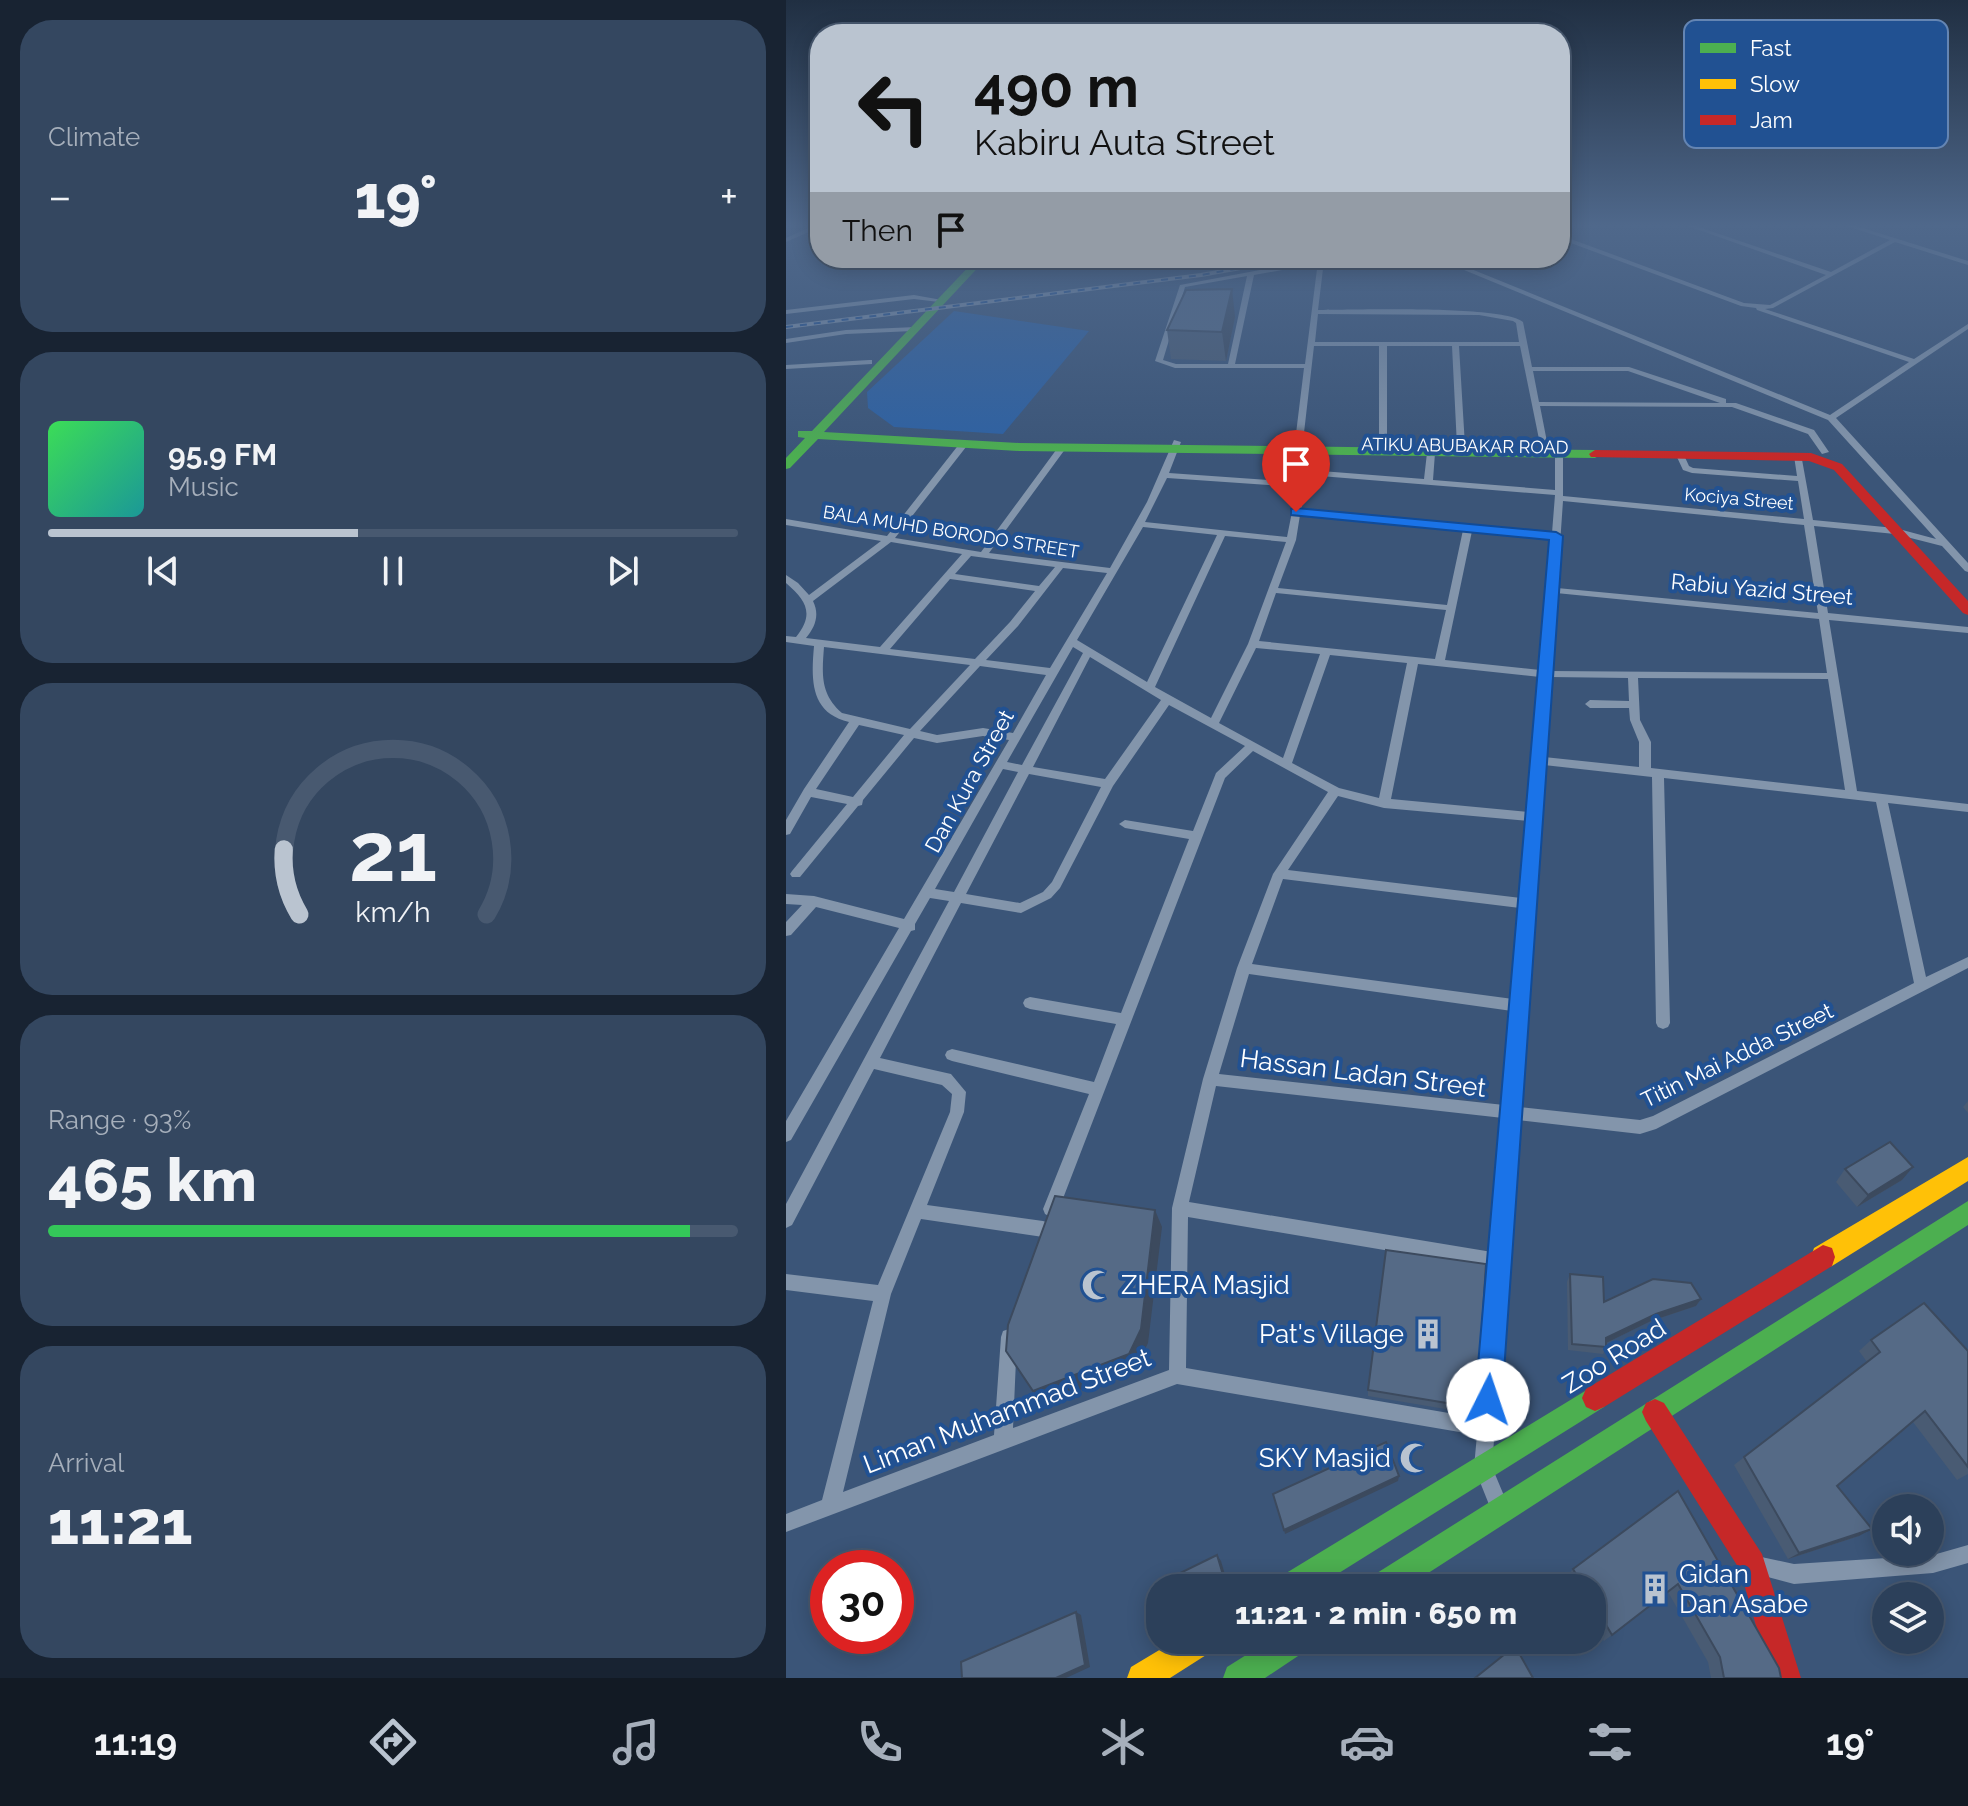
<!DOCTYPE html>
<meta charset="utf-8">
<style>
:root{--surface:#2c405a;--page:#344760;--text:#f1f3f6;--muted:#a6afbb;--line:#485970;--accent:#bac4d0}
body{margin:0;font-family:Raleway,sans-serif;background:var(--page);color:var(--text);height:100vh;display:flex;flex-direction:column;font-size:30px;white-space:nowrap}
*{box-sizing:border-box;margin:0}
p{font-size:26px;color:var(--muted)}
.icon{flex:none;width:44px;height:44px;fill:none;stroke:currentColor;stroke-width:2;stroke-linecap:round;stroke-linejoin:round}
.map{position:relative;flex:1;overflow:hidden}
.sheet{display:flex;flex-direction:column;gap:20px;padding:20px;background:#182332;width:786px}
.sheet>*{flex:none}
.guide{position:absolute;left:24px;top:24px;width:760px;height:244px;border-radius:32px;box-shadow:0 4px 20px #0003,0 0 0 2px var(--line);background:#bac4d0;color:#111;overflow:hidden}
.buttons{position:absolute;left:1086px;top:1494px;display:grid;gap:16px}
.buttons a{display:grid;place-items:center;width:72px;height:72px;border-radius:50%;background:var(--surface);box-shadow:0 4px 20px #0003,0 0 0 2px var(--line);font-size:40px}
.speed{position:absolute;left:24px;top:1550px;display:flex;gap:16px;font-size:40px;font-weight:700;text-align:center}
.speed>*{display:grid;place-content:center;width:104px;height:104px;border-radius:50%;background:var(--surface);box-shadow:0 4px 20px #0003,0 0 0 2px var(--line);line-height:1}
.speed .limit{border:12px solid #d22;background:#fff;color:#111}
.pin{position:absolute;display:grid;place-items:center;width:68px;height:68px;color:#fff;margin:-82px -34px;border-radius:50% 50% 50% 0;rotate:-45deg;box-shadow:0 0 8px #0007}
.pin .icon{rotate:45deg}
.me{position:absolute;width:88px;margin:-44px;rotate:4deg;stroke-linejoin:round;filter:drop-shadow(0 0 6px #0008)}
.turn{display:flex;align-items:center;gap:28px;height:168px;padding:0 32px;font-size:36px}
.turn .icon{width:104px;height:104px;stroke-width:2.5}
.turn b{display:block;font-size:56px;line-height:68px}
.then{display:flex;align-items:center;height:76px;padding:0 32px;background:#0003;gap:16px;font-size:30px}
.big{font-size:60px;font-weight:800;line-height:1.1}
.sheet .card{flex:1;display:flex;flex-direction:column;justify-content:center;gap:12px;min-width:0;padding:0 28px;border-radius:32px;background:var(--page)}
.sheet .dial{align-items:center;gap:0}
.dial svg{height:208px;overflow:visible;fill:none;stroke:var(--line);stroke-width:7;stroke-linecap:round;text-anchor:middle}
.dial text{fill:var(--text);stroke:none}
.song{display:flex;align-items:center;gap:24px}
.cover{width:96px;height:96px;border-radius:12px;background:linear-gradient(135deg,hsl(130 70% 55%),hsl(180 70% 35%))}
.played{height:8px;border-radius:4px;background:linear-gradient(90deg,var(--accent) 45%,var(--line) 45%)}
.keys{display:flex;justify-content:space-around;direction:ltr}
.heat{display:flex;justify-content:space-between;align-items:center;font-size:44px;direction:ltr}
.charge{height:12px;border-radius:6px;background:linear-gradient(90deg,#34c759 93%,var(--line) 0)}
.trip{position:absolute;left:360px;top:1574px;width:460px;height:80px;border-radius:32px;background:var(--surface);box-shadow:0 4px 20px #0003,0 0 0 2px var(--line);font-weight:800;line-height:80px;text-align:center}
.tabs{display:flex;height:128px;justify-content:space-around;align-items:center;background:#121a24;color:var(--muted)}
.tabs .icon{width:56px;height:56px}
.tabs .current{color:var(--accent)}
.tabs b{font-size:36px;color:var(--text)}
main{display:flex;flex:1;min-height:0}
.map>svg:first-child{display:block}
.green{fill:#2d61a3}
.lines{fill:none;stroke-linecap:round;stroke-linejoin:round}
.street{fill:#8395ab;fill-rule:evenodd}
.fast{fill:#4caf50;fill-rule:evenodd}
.slow{fill:#ffc107;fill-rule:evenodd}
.jam{fill:#c62828;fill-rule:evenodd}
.rail-casing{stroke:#8294ab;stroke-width:4}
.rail{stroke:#215192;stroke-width:2;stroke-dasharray:7;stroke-linecap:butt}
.wall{fill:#495b73}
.shaded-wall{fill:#3c4a5e}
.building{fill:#556a86;stroke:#3c4a5e;stroke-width:2}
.route{fill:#1a73e8;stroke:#114b97;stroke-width:2}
.labels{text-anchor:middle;stroke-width:8;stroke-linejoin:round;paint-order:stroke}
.far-street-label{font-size:18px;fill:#fff;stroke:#215192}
.street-label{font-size:22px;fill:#fff;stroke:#215192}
.near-street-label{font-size:26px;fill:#fff;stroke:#215192}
.near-poi-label{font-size:26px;fill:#fff;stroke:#215192;text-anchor:start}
.key{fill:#215192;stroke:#6485b3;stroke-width:2}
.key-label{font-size:22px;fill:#fff}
</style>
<main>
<section class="sheet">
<div class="card"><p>Climate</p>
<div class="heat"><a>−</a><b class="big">19°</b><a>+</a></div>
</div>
<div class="card">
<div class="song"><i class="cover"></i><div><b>95.9 FM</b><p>Music</p></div></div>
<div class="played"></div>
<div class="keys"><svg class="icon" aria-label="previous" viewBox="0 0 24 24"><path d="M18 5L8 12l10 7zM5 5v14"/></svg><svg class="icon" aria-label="pause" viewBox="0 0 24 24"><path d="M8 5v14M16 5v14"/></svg><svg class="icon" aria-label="next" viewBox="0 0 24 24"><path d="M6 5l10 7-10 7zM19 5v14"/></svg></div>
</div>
<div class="card dial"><svg viewBox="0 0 100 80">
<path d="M14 69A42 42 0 1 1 86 69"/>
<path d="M14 69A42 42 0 0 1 8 44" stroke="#bac4d0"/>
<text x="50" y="56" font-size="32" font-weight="700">21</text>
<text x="50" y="72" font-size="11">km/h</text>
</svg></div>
<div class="card"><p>Range · 93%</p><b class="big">465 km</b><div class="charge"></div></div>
<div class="card"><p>Arrival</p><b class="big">11:21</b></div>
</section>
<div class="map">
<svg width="1182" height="1678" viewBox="0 0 1182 1678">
<rect width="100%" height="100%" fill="#3b5578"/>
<!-- green -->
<path class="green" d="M 168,311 L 303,331 L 217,434 L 108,427 L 82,408 L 81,392 Z"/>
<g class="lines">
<!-- street -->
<path class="street" d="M 29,225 L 34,225 L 34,227 L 0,242 L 0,238 Z
M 899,225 L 907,225 L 1045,272 L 1104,240 L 1058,225 L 1067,225 L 1182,261 L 1182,265 L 1109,242 L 987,308 L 979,309 L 1128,359 L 1182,324 L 1182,329 L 1050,418 L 1182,563 L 1182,572 L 1179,571 L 1156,546 L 1109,534 L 1028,526 L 1042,613 L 1182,627 L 1182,633 L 1043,620 L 1071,791 L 1182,804 L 1182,812 L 1102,803 L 1140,977 L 1182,957 L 1182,968 L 870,1129 L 854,1134 L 732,1120 L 706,1467 L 724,1510 L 722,1517 L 715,1519 L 708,1517 L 688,1467 L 691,1435 L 391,1384 L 0,1532 L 0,1514 L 36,1500 L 87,1301 L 0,1290 L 0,1274 L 92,1285 L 164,1112 L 166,1094 L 156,1085 L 88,1069 L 6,1225 L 0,1228 L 0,1204 L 163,901 L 144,898 L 129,924 L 129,930 L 125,931 L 5,1140 L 0,1142 L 0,1121 L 113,928 L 30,907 L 5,935 L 0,936 L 0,922 L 16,905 L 0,904 L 0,894 L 28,896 L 118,919 L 223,740 L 197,736 L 151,743 L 128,738 L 77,800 L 76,805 L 72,806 L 14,877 L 6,877 L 4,874 L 6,871 L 61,804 L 25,797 L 4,834 L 0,835 L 0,820 L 18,789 L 63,722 C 24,713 25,680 28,646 L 0,642 L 0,636 L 10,637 C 29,614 20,600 0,583 L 0,575 L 12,583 L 23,595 L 95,541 L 0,525 L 0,519 L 101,536 L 174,443 L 177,443 L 181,445 L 180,447 L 109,538 L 195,552 L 273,446 L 276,446 L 280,448 L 203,553 L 324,568 L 361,502 L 388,440 L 395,442 L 383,473 L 512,482 L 518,450 L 522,448 L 526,450 L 522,470 L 638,479 L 641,453 L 645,451 L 649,453 L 647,480 L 769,490 L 769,447 L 773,445 L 777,447 L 777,496 L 1018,519 L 1012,481 L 906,473 L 897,470 L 890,455 L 897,453 L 903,466 L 907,468 L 1011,476 L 1008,456 L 1015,454 L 1027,520 L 1109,528 L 1150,539 L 1042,420 L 649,258 L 658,258 L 1044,415 L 1123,362 L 971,310 L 970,308 L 955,306 L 774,239 L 774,235 L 958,303 L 984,305 L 1040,275 ZM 522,475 L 769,495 L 766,533 L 515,510 ZM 381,478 L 511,487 L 501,537 L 359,522 ZM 777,501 L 1018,525 L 1032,613 L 771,588 ZM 514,515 L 677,530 L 661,605 L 492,588 L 510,540 ZM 357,527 L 431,535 L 361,682 L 291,640 ZM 686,531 L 765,538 L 754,670 L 659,660 ZM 439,536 L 500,542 L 462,644 L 425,718 L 369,687 ZM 105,542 L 176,554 L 94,647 L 20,638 C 29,627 34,615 27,601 ZM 185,556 L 269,567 L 253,586 L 169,574 ZM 277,568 L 321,573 L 264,668 L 200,660 L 232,626 ZM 164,579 L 249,591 L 224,622 L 189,659 L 104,649 ZM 490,593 L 660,610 L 649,659 L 473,641 ZM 770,593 L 1033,619 L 1041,673 L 765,671 ZM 38,647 L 184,665 L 124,729 L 56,713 C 34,694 36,674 38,647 ZM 287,647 L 297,653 L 236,765 L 221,762 ZM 470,648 L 534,654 L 497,758 L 433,723 ZM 544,655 L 621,663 L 593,798 L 553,788 L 506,763 ZM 304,657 L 375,700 L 319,779 L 247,767 ZM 632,664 L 754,677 L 742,812 L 605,799 ZM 194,666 L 260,675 L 227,733 L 197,728 L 151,735 L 134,731 ZM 764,677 L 842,678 L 843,701 L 804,700 L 799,704 L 804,708 L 843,708 L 844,720 L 853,742 L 853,767 L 758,757 ZM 852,678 L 1042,679 L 1059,790 L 865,768 L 865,742 L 854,720 ZM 383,705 L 459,746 L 430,773 L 407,831 L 339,820 L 333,824 L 339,828 L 403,839 L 335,1013 L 244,997 L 239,999 L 237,1003 L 239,1007 L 244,1009 L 330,1024 L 308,1082 L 166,1049 L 161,1051 L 159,1055 L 161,1059 L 166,1061 L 303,1094 L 257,1209 L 259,1214 L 265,1217 L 271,1214 L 439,778 L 467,751 L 542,792 L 487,874 L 451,968 L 417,1079 L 386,1208 L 383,1370 L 227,1428 L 231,1337 L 229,1331 L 223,1329 L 217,1331 L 215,1337 L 208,1435 L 57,1492 L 105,1294 L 135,1219 L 257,1237 L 263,1235 L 265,1229 L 263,1223 L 257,1221 L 141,1205 L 178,1112 L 180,1092 L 165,1074 L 94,1058 L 175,903 L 235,913 L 265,898 L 274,888 L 327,786 ZM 73,725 L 118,735 L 67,797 L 30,789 ZM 758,765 L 866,777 L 870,1023 L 872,1027 L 877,1029 L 882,1027 L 884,1023 L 878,778 L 1090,802 L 1128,983 L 867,1116 L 854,1120 L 733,1107 ZM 217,769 L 232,772 L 168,892 L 149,889 ZM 243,774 L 315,787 L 266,882 L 257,892 L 234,903 L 180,894 ZM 552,796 L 598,808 L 742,821 L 735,898 L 502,870 ZM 497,879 L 734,908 L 727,999 L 466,964 ZM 463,974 L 726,1011 L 718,1105 L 433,1074 ZM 430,1086 L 717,1118 L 706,1252 L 403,1202 ZM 402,1217 L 705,1268 L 692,1418 L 400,1368 Z
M 589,258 L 605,258 L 537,269 L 532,310 C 566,310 717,305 737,322 L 746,367 L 843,367 L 940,399 L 940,403 L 950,403 L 1028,430 L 1043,452 L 1036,454 L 1022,434 L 946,407 L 754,406 L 762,447 L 755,449 L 734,346 L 673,346 L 679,446 L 675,448 L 671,446 L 666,346 L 601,346 L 601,445 L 597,447 L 593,445 L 593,346 L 528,346 L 516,450 L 512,452 L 508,450 L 518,368 L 389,368 L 369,361 L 394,285 L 496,266 L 538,265 ZM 531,269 L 519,364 L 449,364 L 468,275 L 496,270 ZM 461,276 L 442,364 L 390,364 L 377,360 L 399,287 ZM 532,314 L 693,315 L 727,321 L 730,323 L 733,342 L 529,342 ZM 747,371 L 842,371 L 934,403 L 753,402 Z
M 128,295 L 156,300 L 153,302 L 128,299 L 0,314 L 0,310 Z
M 130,327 L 131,329 L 127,331 L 60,334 L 0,343 L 0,339 L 60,330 Z
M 83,360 L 86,360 L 86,364 L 0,369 L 0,365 Z
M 1182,1545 L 1182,1563 L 1147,1573 L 1008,1584 L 959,1571 L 957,1564 L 959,1557 L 966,1555 L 1008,1564 L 1147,1555 Z"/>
<!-- fast -->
<path class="fast" d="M 191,258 L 201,258 L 38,432 L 233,443 L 809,450 L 815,454 L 809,458 L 233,451 L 32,439 L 4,468 L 0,469 L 0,458 L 19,438 L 12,437 L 12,431 L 26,431 Z
M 1182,1201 L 1182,1225 L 619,1588 L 579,1588 L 583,1578 Z
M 809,1385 L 818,1389 L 822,1398 L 818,1407 L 529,1588 L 488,1588 L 492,1578 Z
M 484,1640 L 526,1640 L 521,1650 L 479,1678 L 437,1678 L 441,1667 Z"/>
<!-- slow -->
<path class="slow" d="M 1182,1157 L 1182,1181 L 1046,1266 L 1037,1269 L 1028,1266 L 1025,1257 L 1028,1248 Z
M 390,1640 L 433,1640 L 428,1650 L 384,1678 L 341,1678 L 345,1667 Z"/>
<!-- jam -->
<path class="jam" d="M 809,450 L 1025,453 L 1056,464 L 1182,601 L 1182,615 L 1177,613 L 1048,470 L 1023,461 L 805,457 L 803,454 Z
M 1037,1245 L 1046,1248 L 1049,1257 L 1046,1266 L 818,1407 L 809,1411 L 800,1407 L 796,1398 L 800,1389 Z
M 869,1399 L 878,1403 L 976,1554 L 1015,1678 L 985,1678 L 954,1570 L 860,1421 L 856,1412 L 860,1403 Z"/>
<!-- rail casing -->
<g class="rail-casing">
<path id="rail" d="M 0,327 L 415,275 L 512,258"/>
</g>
<!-- rail -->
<use href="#rail" class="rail"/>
</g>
<!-- wall -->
<path class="wall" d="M 449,317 L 440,361 L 385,359 L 381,330 Z
M 1182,1101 L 1182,1113 L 1177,1107 Z
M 1059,1169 L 1116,1180 L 1071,1207 L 1050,1182 Z
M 784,1274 L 818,1302 L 915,1299 L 910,1306 L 865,1321 L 820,1343 L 820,1347 L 817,1354 L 782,1350 L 781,1282 Z
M 1085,1340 L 1182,1351 L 1182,1474 L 1171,1480 L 1127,1422 L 1051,1486 L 1073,1536 L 1002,1559 L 948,1465 L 1081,1362 L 1073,1351 Z
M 582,1390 L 691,1408 L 689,1414 L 582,1396 Z
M 892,1491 L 995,1678 L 925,1678 L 922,1662 L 882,1592 L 826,1635 L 818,1641 L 806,1620 L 806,1588 L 787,1588 L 780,1577 L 787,1569 Z"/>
<!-- shaded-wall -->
<path class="shaded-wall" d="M 446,289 L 449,317 L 440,361 L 436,332 Z
M 1127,1167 L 1116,1180 L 1071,1207 L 1082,1195 Z
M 369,1210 L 376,1227 L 362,1343 L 350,1368 L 258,1404 L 247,1391 Z
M 915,1299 L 910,1306 L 865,1321 L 816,1345 L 820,1338 L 870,1314 Z
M 613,1476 L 612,1481 L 499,1534 L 498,1530 Z
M 1086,1529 L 1073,1536 L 1002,1559 L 1013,1553 Z
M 431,1555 L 435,1561 L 443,1588 L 441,1588 Z
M 290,1612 L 295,1615 L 304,1667 L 280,1678 L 270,1678 Z"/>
<!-- building -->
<path class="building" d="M 446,289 L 436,332 L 381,330 L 400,290 Z
M 1104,1142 L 1127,1167 L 1082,1195 L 1059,1169 Z
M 269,1196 L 369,1210 L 355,1329 L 343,1354 L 247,1391 L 220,1351 L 222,1325 Z
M 600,1250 L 700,1264 L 691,1408 L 582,1390 Z
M 784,1274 L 817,1277 L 818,1302 L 867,1279 L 905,1283 L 915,1299 L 870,1314 L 820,1338 L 820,1347 L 786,1344 Z
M 1138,1303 L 1182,1351 L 1182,1467 L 1139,1411 L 1051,1486 L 1086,1529 L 1013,1553 L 958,1457 L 1094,1352 L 1085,1340 Z
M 600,1442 L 613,1476 L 498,1530 L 487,1494 Z
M 892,1491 L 993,1668 L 995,1678 L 938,1678 L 934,1657 L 892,1584 L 826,1635 L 806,1601 L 806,1588 L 798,1588 L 787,1569 Z
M 431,1555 L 441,1588 L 389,1588 L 386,1577 Z
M 290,1612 L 299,1665 L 270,1678 L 176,1678 L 175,1662 Z
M 729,1646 L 747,1678 L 689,1678 Z"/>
<!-- sky -->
<linearGradient id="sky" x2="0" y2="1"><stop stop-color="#202f42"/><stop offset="0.49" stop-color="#4f688b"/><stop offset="1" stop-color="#4f688b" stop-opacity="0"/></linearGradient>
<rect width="1182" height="460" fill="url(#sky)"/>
<!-- route -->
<path class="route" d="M 510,508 L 770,532 L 777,536 L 716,1400 L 712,1409 L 702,1413 L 693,1409 L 689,1400 L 763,540 L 505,515 L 505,509 Z"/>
<!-- icons -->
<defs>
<g id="mosque-bare" transform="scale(2.4)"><path d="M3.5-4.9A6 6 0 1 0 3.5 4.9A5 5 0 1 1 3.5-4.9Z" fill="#bac4d0" stroke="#215192" stroke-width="2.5" paint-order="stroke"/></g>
<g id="building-bare" transform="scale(2.4)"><path d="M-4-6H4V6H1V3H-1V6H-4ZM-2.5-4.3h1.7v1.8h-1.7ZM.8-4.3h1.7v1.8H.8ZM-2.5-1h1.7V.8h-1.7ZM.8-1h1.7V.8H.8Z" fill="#bac4d0" stroke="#215192" stroke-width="2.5" paint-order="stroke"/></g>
</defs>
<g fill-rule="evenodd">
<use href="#mosque-bare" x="311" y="1285"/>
<use href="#building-bare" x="642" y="1334"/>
<use href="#mosque-bare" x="629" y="1458"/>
<use href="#building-bare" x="869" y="1589"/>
</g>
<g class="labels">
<!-- far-street labels -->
<g class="far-street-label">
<text transform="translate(679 446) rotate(1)" y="6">ATIKU ABUBAKAR ROAD</text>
<text transform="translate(953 499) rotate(5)" y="6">Kociya Street</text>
<text transform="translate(165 532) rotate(9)" y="6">BALA MUHD BORODO STREET</text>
</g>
<!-- street labels -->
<g class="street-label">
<text transform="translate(976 589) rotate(5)" y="8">Rabiu Yazid Street</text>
<text transform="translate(183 781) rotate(-61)" y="8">Dan Kura Street</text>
<text transform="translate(951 1055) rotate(-26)" y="8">Titin Mai Adda Street</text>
</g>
<!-- near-street labels -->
<g class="near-street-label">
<text transform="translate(577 1073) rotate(7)" y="9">Hassan Ladan Street</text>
<text transform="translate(828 1356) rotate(-32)" y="9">Zoo Road</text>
<text transform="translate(221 1411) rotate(-21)" y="9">Liman Muhammad Street</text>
</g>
<!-- near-poi labels -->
<g class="near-poi-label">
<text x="335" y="1294">ZHERA Masjid</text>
<text x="618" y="1343" text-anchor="end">Pat's Village</text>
<text x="605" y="1467" text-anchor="end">SKY Masjid</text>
<text x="893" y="1583">Gidan<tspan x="893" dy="30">Dan Asabe</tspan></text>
</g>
</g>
<!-- legend -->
<rect x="898" y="20" width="264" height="128" rx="12" class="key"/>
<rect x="914" y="43" width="36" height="10" fill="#4caf50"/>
<rect x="914" y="79" width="36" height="10" fill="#ffc107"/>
<rect x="914" y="115" width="36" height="10" fill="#c62828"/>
<g class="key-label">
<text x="964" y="56">Fast</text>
<text x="964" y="92">Slow</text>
<text x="964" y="128">Jam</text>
</g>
</svg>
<div class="buttons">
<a><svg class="icon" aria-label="sound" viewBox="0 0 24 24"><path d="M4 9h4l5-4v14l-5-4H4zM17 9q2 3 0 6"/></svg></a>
<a><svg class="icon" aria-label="layers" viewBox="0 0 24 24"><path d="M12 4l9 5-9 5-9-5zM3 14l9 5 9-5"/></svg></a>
</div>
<div class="speed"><div class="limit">30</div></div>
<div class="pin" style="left:510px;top:512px;background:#d93025"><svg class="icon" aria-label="arrive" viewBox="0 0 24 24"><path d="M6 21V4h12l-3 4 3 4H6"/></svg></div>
<svg class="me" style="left:702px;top:1400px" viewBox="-20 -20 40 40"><circle r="19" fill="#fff"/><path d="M0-13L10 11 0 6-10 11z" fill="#1a73e8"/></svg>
<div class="trip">11:21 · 2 min · 650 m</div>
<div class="guide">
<div class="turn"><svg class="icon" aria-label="left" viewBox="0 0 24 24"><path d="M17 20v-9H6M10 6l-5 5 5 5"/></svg><div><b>490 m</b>Kabiru Auta Street</div></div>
<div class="then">Then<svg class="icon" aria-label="arrive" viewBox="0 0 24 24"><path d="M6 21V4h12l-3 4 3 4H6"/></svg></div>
</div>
</div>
</main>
<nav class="tabs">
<b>11:19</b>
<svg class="icon current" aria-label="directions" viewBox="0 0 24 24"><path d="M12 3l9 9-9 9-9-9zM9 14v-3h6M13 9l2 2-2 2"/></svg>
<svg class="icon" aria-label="music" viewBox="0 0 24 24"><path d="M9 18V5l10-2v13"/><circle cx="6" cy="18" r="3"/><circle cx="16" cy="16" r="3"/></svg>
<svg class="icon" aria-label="phone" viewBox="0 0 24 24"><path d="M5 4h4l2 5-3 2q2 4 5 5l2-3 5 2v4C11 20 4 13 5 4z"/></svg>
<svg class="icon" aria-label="climate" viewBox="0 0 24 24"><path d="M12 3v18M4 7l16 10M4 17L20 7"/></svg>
<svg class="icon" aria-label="car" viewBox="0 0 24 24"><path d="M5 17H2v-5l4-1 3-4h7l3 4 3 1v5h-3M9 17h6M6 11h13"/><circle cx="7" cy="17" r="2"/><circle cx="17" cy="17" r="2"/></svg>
<svg class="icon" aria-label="filters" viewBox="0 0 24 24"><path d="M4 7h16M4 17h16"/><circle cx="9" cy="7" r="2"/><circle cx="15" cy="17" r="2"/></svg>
<b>19°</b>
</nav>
